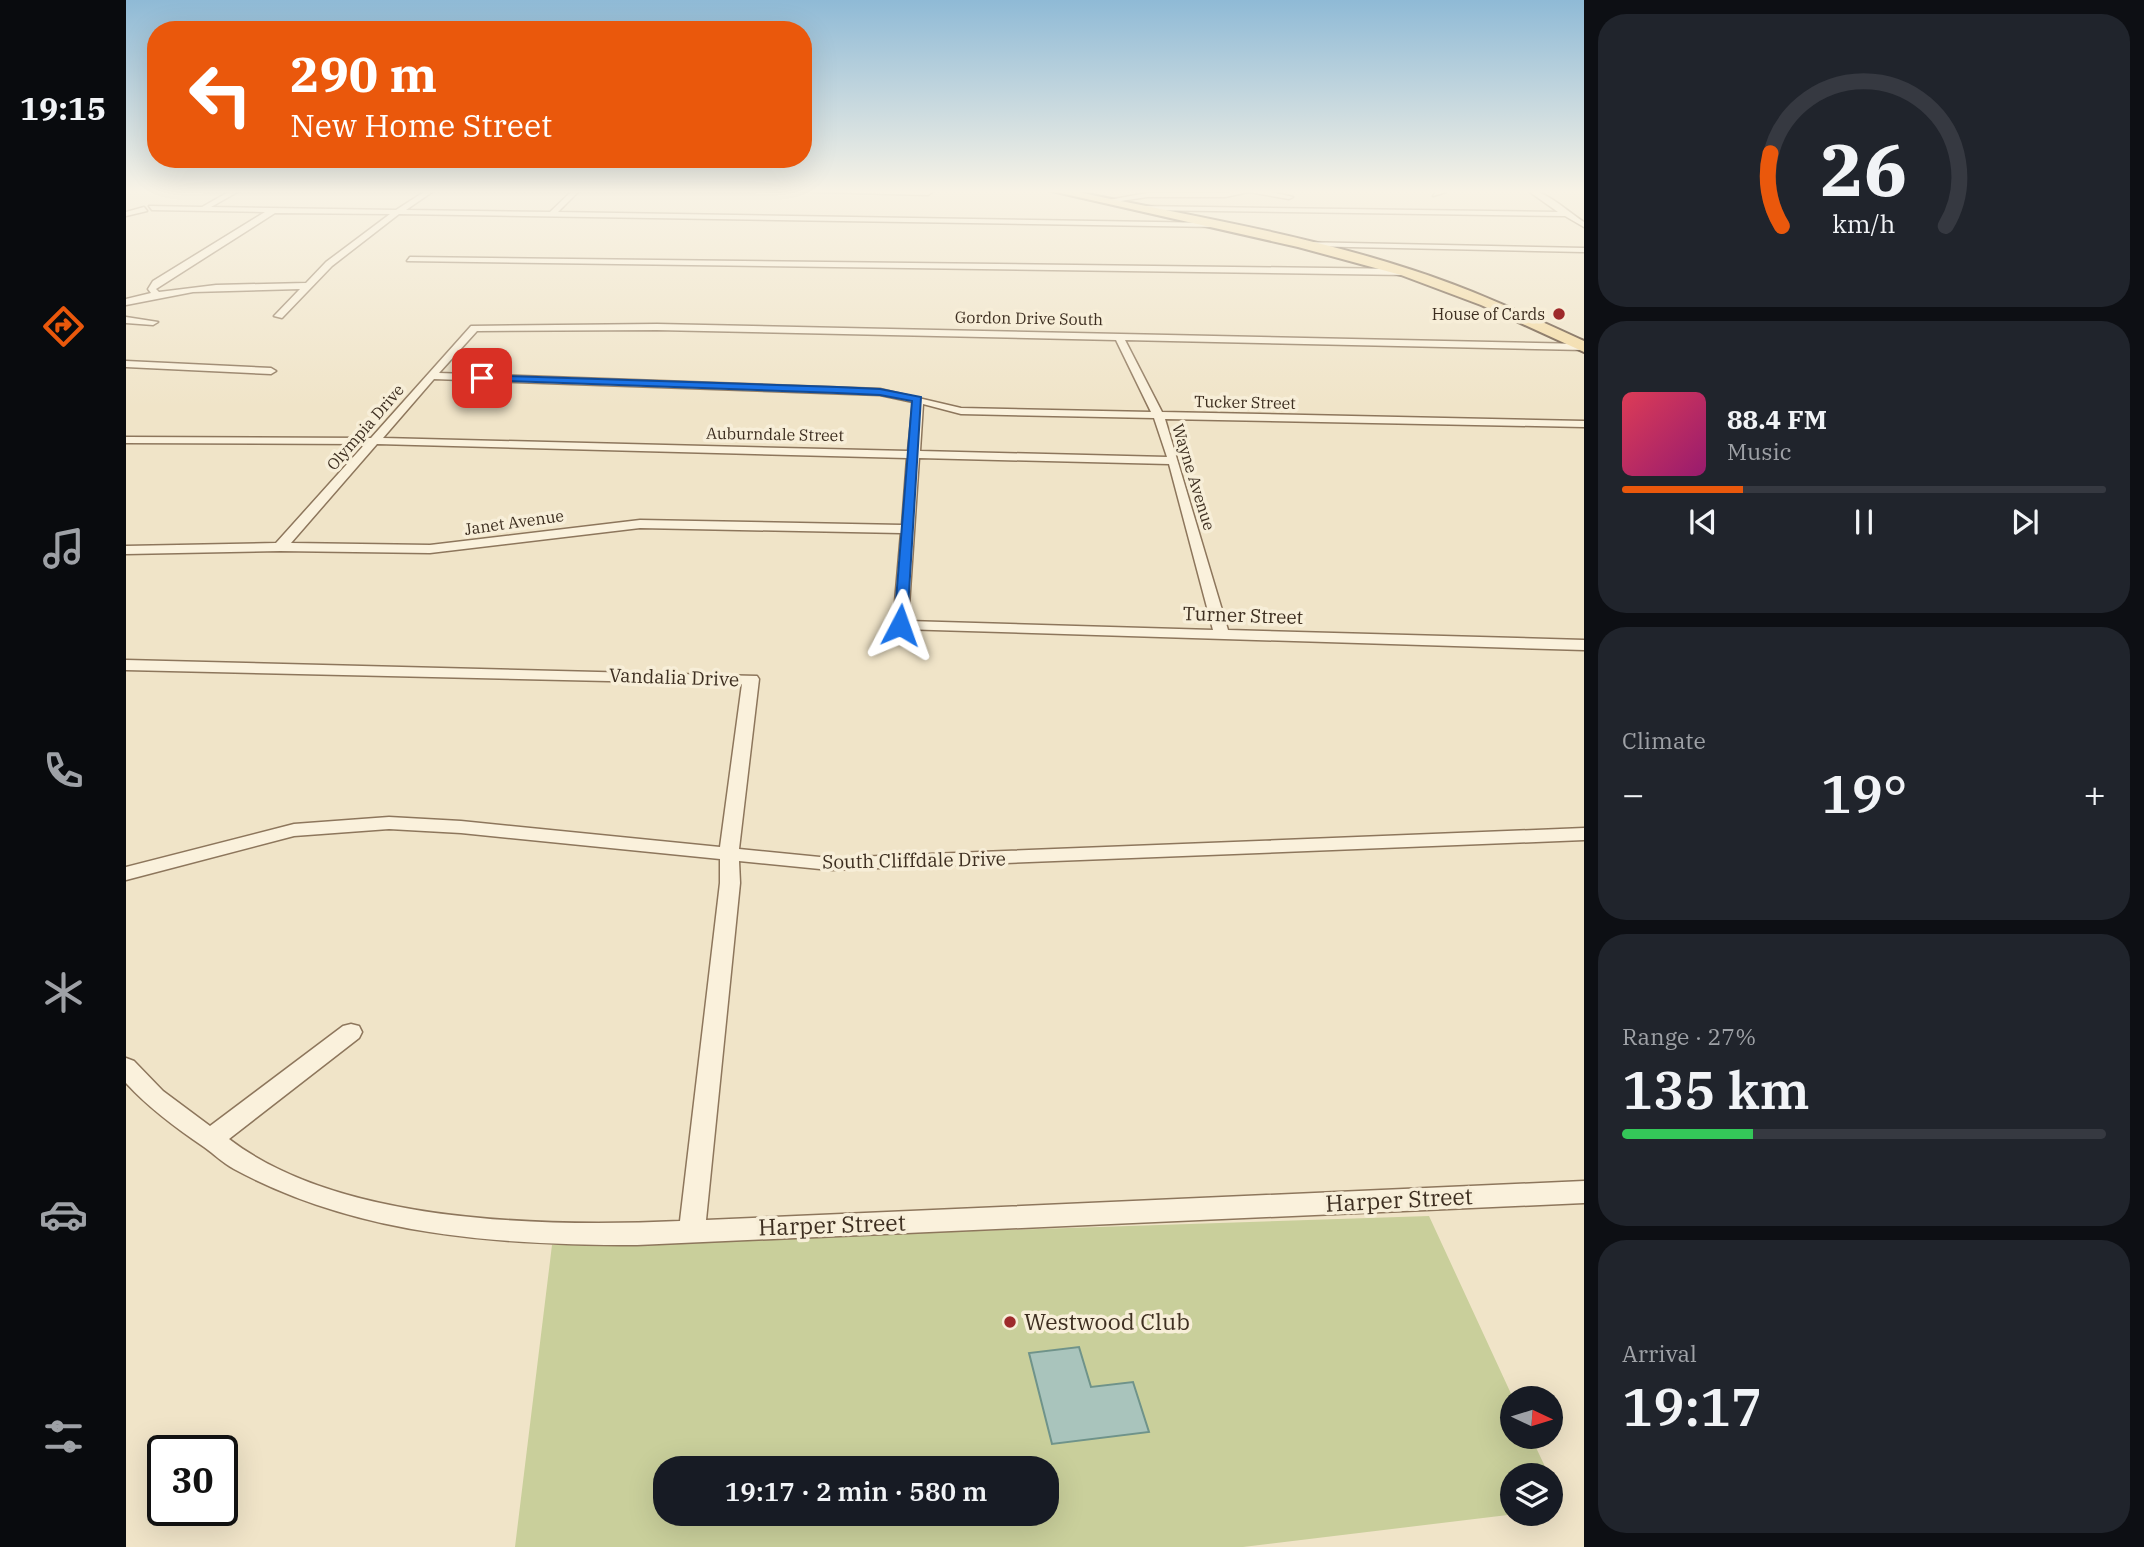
<!DOCTYPE html>
<meta charset="utf-8">
<style>
:root{--surface:#171b24;--page:#20242c;--text:#f1f3f6;--muted:#9ea1a6;--line:#363941;--accent:#ea580c}
body{margin:0;font-family:"IBM Plex Serif",serif;background:var(--page);color:var(--text);height:100vh;display:flex;flex-direction:column;font-size:26px;white-space:nowrap}
*{box-sizing:border-box;margin:0}
p{font-size:23px;color:var(--muted)}
.icon{flex:none;width:38px;height:38px;fill:none;stroke:currentColor;stroke-width:2;stroke-linecap:round;stroke-linejoin:round}
.map{position:relative;flex:1;overflow:hidden}
.drawer{display:flex;flex-direction:column;gap:14px;padding:14px;background:#0d0f14;width:560px}
.drawer>*{flex:none}
.banner{position:absolute;left:21px;top:21px;width:665px;height:147px;border-radius:28px;box-shadow:0 7px 28px #0002;background:#ea580c;color:#fff;overflow:hidden}
.needle{width:46px;rotate:94deg}
.controls{position:absolute;left:1374px;top:1386px;display:grid;gap:14px}
.controls a{display:grid;place-items:center;width:63px;height:63px;border-radius:50%;background:var(--surface);box-shadow:0 7px 28px #0002;font-size:35px}
.speed{position:absolute;left:21px;top:1435px;display:flex;gap:14px;font-size:35px;font-weight:700;text-align:center}
.speed>*{display:grid;place-content:center;width:91px;height:91px;border-radius:50%;background:var(--surface);box-shadow:0 7px 28px #0002;line-height:1}
.speed .limit{border:4px solid #111;border-radius:10px;background:#fff;color:#111}
.pin{position:absolute;display:grid;place-items:center;width:60px;height:60px;color:#fff;margin:-30px;border-radius:14px;box-shadow:0 4px 10px #0006}
.me{position:absolute;width:77px;margin:-38px;rotate:4deg;stroke-linejoin:round;filter:drop-shadow(0 0 5px #0008)}
.turn{display:flex;align-items:center;gap:24px;height:147px;padding:0 28px;font-size:32px}
.turn .icon{width:91px;height:91px;stroke-width:2.5}
.turn b{display:block;font-size:49px;line-height:60px}
.big{font-size:52px;font-weight:600;line-height:1.1}
.drawer .widget{flex:1;display:flex;flex-direction:column;justify-content:center;gap:10px;min-width:0;padding:0 24px;border-radius:28px;background:var(--page)}
.drawer .dial{align-items:center;gap:0}
.dial svg{height:182px;overflow:visible;fill:none;stroke:var(--line);stroke-width:7;stroke-linecap:round;text-anchor:middle}
.dial text{fill:var(--text);stroke:none}
.song{display:flex;align-items:center;gap:21px}
.cover{width:84px;height:84px;border-radius:10px;background:linear-gradient(135deg,hsl(350 70% 55%),hsl(320 70% 35%))}
.played{height:7px;border-radius:4px;background:linear-gradient(90deg,var(--accent) 25%,var(--line) 25%)}
.keys{display:flex;justify-content:space-around;direction:ltr}
.heat{display:flex;justify-content:space-between;align-items:center;font-size:38px;direction:ltr}
.charge{height:10px;border-radius:5px;background:linear-gradient(90deg,#34c759 27%,var(--line) 0)}
.trip{position:absolute;left:527px;top:1456px;width:406px;height:70px;border-radius:28px;background:var(--surface);box-shadow:0 7px 28px #0002;font-weight:600;line-height:70px;text-align:center}
main{display:flex;flex:1;min-height:0}
.menu{display:flex;flex-direction:column;width:126px;justify-content:space-around;align-items:center;background:#090b0e;color:var(--muted)}
.menu .icon{width:49px;height:49px}
.menu .active{color:var(--accent)}
.menu b{font-size:32px;color:var(--text)}
.map>svg:first-child{display:block}
.green{fill:#c9cf9b;fill-rule:evenodd}
.water{fill:#a9c4bc;stroke:#6f938a;stroke-width:2}
.lines{fill:none;stroke-linecap:round;stroke-linejoin:round}
.street-casing{stroke:#8d765c;stroke-width:3}
.primary-casing{stroke:#5b4430;stroke-width:4}
.street{fill:#faf1dc;fill-rule:evenodd}
.primary{fill:#f3d9a0;fill-rule:evenodd}
.route{fill:#1a73e8;stroke:#114b97;stroke-width:2}
.poi-dot{fill:#9e2a2b;stroke:#f7eed8;stroke-width:2.5}
.labels{text-anchor:middle;stroke-width:7;stroke-linejoin:round;paint-order:stroke}
.far-poi-label{font-size:16px;fill:#3d2e20;stroke:#f7eed8;text-anchor:end}
.far-street-label{font-size:16px;fill:#3d2e20;stroke:#f7eed8}
.street-label{font-size:19px;fill:#3d2e20;stroke:#f7eed8}
.near-street-label{font-size:23px;fill:#3d2e20;stroke:#f7eed8}
.near-poi-label{font-size:23px;fill:#3d2e20;stroke:#f7eed8;text-anchor:start}
</style>
<main>
<nav class="menu">
<b>19:15</b>
<svg class="icon active" aria-label="directions" viewBox="0 0 24 24"><path d="M12 3l9 9-9 9-9-9zM9 14v-3h6M13 9l2 2-2 2"/></svg>
<svg class="icon" aria-label="music" viewBox="0 0 24 24"><path d="M9 18V5l10-2v13"/><circle cx="6" cy="18" r="3"/><circle cx="16" cy="16" r="3"/></svg>
<svg class="icon" aria-label="phone" viewBox="0 0 24 24"><path d="M5 4h4l2 5-3 2q2 4 5 5l2-3 5 2v4C11 20 4 13 5 4z"/></svg>
<svg class="icon" aria-label="climate" viewBox="0 0 24 24"><path d="M12 3v18M4 7l16 10M4 17L20 7"/></svg>
<svg class="icon" aria-label="car" viewBox="0 0 24 24"><path d="M5 17H2v-5l4-1 3-4h7l3 4 3 1v5h-3M9 17h6M6 11h13"/><circle cx="7" cy="17" r="2"/><circle cx="17" cy="17" r="2"/></svg>
<svg class="icon" aria-label="filters" viewBox="0 0 24 24"><path d="M4 7h16M4 17h16"/><circle cx="9" cy="7" r="2"/><circle cx="15" cy="17" r="2"/></svg>
</nav>
<div class="map">
<svg width="1458" height="1547" viewBox="0 0 1458 1547">
<rect width="100%" height="100%" fill="#f0e4c8"/>
<!-- green -->
<path class="green" d="M 1303,1216 L 1387,1398 L 1386,1437 L 1405,1437 L 1423,1475 L 1386,1475 L 1386,1514 L 1390,1514 L 1117,1547 L 389,1547 L 426,1245 ZM 539,1468 L 920,1468 L 920,1514 L 539,1514 Z"/>
<!-- water -->
<path class="water" d="M 953,1347 L 965,1387 L 1007,1382 L 1023,1432 L 926,1444 L 903,1353 Z"/>
<g class="lines">
<!-- street casing -->
<g class="street-casing">
<path id="street" d="M 106,190 L 115,190 L 85,207 L 270,210 L 301,190 L 309,190 L 280,210 L 424,212 L 447,190 L 454,190 L 432,212 L 1091,223 L 1095,225 L 1091,227 L 273,214 L 206,266 L 156,318 L 148,316 L 174,289 L 67,292 L 0,305 L 0,299 L 25,293 L 22,289 L 27,281 L 139,212 L 26,210 L 23,206 L 76,207 ZM 149,213 L 264,214 L 200,262 L 180,283 L 90,285 L 33,292 L 30,289 Z
M 620,190 L 800,191 L 809,190 L 802,195 Z
M 1112,190 L 1137,190 L 1167,197 L 1163,199 L 1123,192 L 1099,197 L 1021,197 L 981,203 L 977,201 L 1021,193 L 1099,193 Z
M 1311,190 L 1319,190 L 1320,192 L 1307,196 Z
M 1401,190 C 1420,190 1442,212 1458,222 L 1458,227 L 1439,216 L 1013,210 L 1009,208 L 1013,206 L 1432,212 Z
M 18,207 L 21,211 L 0,216 L 0,212 Z
M 1174,242 L 1458,248 L 1458,252 L 1177,246 Z
M 284,257 L 1280,269 L 1284,272 L 1280,275 L 281,261 Z
M 0,317 L 32,322 L 27,325 L 0,323 Z
M 531,324 L 1458,344 L 1458,350 L 999,340 L 1036,412 L 1458,421 L 1458,427 L 1039,419 L 1102,630 L 1458,640 L 1458,650 L 774,629 L 767,625 L 775,533 L 514,528 L 304,553 L 154,551 L 0,554 L 0,546 L 150,543 L 239,444 L 0,443 L 0,437 L 245,438 L 345,326 ZM 531,330 L 990,340 L 1025,412 L 835,408 L 754,389 L 313,373 L 351,331 ZM 308,379 L 754,395 L 787,402 L 782,451 L 257,438 ZM 797,404 L 835,414 L 1028,418 L 1041,457 L 794,451 ZM 251,444 L 781,458 L 776,525 L 514,520 L 304,545 L 165,543 ZM 793,458 L 1043,464 L 1087,630 L 782,621 Z
M 0,361 L 145,368 L 150,371 L 145,374 L 0,367 Z
M 0,660 L 631,676 L 633,679 L 613,849 L 704,858 L 1458,828 L 1458,840 L 704,870 L 613,861 L 614,883 L 580,1220 L 1458,1181 L 1458,1203 L 511,1245 C 373,1245 232,1236 108,1169 C 97,1163 88,1154 78,1147 C 50,1128 23,1108 0,1083 L 0,1058 L 8,1061 L 37,1091 L 84,1126 L 217,1026 L 225,1024 L 233,1026 L 236,1032 L 233,1038 L 103,1139 C 214,1224 419,1227 554,1221 L 594,883 L 594,859 L 335,833 L 263,829 L 168,836 L 0,880 L 0,867 L 168,824 L 263,817 L 335,821 L 594,847 L 616,684 L 0,670 Z"/>
</g>
<!-- primary casing -->
<g class="primary-casing">
<path id="primary" d="M 921,190 L 943,190 C 1057,215 1175,233 1286,270 C 1345,289 1401,315 1458,341 L 1458,352 L 1355,305 L 1275,275 L 1172,247 Z"/>
</g>
<!-- street -->
<use href="#street" class="street"/>
<!-- primary -->
<use href="#primary" class="primary"/>
</g>
<!-- sky -->
<linearGradient id="sky" x2="0" y2="1"><stop stop-color="#8fbad6"/><stop offset="0.47" stop-color="#f8f3e6"/><stop offset="1" stop-color="#f8f3e6" stop-opacity="0"/></linearGradient>
<rect width="1458" height="407" fill="url(#sky)"/>
<!-- route -->
<path class="route" d="M 356,375 L 711,387 L 754,389 L 795,397 L 781,625 L 774,629 L 768,625 L 786,401 L 754,395 L 711,393 L 353,380 L 353,376 Z"/>
<!-- markers -->
<g class="poi-dot">
<circle cx="1433" cy="314" r="7"/>
<circle cx="884" cy="1322" r="7"/>
</g>
<g class="labels">
<!-- far-poi labels -->
<g class="far-poi-label">
<text x="1419" y="320">House of Cards</text>
</g>
<!-- far-street labels -->
<g class="far-street-label">
<text transform="translate(903 318) rotate(1)" y="6">Gordon Drive South</text>
<text transform="translate(1119 402) rotate(1)" y="6">Tucker Street</text>
<text transform="translate(239 427) rotate(-49)" y="6">Olympia Drive</text>
<text transform="translate(649 434) rotate(1)" y="6">Auburndale Street</text>
<text transform="translate(1068 477) rotate(73)" y="6">Wayne Avenue</text>
<text transform="translate(388 522) rotate(-8)" y="6">Janet Avenue</text>
</g>
<!-- street labels -->
<g class="street-label">
<text transform="translate(1117 615) rotate(2)" y="7">Turner Street</text>
<text transform="translate(548 677) rotate(2)" y="7">Vandalia Drive</text>
<text transform="translate(788 860) rotate(-1)" y="7">South Cliffdale Drive</text>
</g>
<!-- near-street labels -->
<g class="near-street-label">
<text transform="translate(1273 1200) rotate(-3)" y="8">Harper Street</text>
<text transform="translate(706 1225) rotate(-2)" y="8">Harper Street</text>
</g>
<!-- near-poi labels -->
<g class="near-poi-label">
<text x="898" y="1330">Westwood Club</text>
</g>
</g>
</svg>
<div class="controls">
<a><svg class="needle" viewBox="-14 -14 28 28"><path d="M0-13l5 13h-10z" fill="#e53935"/><path d="M0 13l5-13h-10z" fill="#9ea1a6"/></svg></a>
<a><svg class="icon" aria-label="layers" viewBox="0 0 24 24"><path d="M12 4l9 5-9 5-9-5zM3 14l9 5 9-5"/></svg></a>
</div>
<div class="speed"><div class="limit">30</div></div>
<div class="pin" style="left:356px;top:378px;background:#d93025"><svg class="icon" aria-label="arrive" viewBox="0 0 24 24"><path d="M6 21V4h12l-3 4 3 4H6"/></svg></div>
<svg class="me" style="left:774px;top:625px" viewBox="-20 -20 40 40"><path d="M0-17L14 15 0 8-14 15z" fill="#1a73e8" stroke="#fff" stroke-width="4"/></svg>
<div class="trip">19:17 · 2 min · 580 m</div>
<div class="banner">
<div class="turn"><svg class="icon" aria-label="left" viewBox="0 0 24 24"><path d="M17 20v-9H6M10 6l-5 5 5 5"/></svg><div><b>290 m</b>New Home Street</div></div>
</div>
</div>
<section class="drawer">
<div class="widget dial"><svg viewBox="0 0 100 80">
<path d="M14 69A42 42 0 1 1 86 69"/>
<path d="M14 69A42 42 0 0 1 9 37" stroke="#ea580c"/>
<text x="50" y="56" font-size="32" font-weight="700">26</text>
<text x="50" y="72" font-size="11">km/h</text>
</svg></div>
<div class="widget">
<div class="song"><i class="cover"></i><div><b>88.4 FM</b><p>Music</p></div></div>
<div class="played"></div>
<div class="keys"><svg class="icon" aria-label="previous" viewBox="0 0 24 24"><path d="M18 5L8 12l10 7zM5 5v14"/></svg><svg class="icon" aria-label="pause" viewBox="0 0 24 24"><path d="M8 5v14M16 5v14"/></svg><svg class="icon" aria-label="next" viewBox="0 0 24 24"><path d="M6 5l10 7-10 7zM19 5v14"/></svg></div>
</div>
<div class="widget"><p>Climate</p>
<div class="heat"><a>−</a><b class="big">19°</b><a>+</a></div>
</div>
<div class="widget"><p>Range · 27%</p><b class="big">135 km</b><div class="charge"></div></div>
<div class="widget"><p>Arrival</p><b class="big">19:17</b></div>
</section>
</main>
